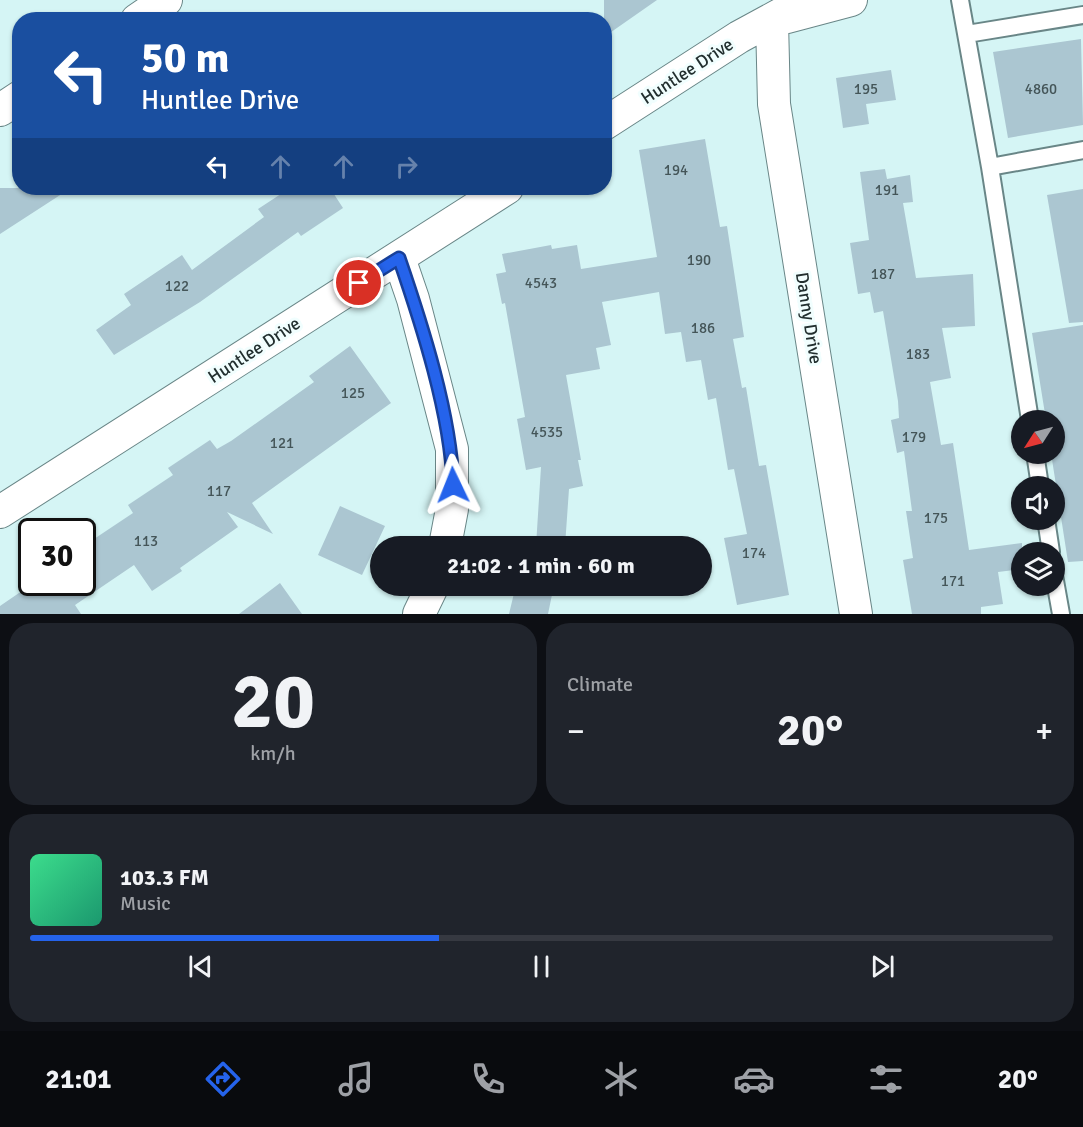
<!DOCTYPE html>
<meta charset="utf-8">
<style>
:root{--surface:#171b24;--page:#20242c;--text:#f1f3f6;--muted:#9ea1a6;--line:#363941;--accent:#2563eb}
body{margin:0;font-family:Signika,sans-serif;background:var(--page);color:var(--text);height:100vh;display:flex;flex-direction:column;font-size:22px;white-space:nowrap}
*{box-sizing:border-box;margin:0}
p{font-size:20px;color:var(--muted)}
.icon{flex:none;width:33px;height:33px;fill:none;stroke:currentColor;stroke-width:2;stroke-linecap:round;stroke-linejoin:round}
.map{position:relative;height:614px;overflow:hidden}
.details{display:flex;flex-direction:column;gap:9px;padding:9px;background:#0d0f14;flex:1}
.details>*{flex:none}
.guide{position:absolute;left:12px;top:12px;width:600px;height:183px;border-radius:24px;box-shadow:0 2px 4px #0004;background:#1a4fa0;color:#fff;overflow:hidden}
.needle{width:39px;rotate:234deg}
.tools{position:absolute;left:1011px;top:410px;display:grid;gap:12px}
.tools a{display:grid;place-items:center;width:54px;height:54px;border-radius:50%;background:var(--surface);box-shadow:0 2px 4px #0004;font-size:30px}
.speed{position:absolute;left:18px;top:518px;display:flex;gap:12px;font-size:30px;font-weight:700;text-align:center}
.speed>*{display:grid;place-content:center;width:78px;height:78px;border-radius:50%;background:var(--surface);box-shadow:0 2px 4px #0004;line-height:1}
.speed .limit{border:3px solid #111;border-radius:9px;background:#fff;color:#111}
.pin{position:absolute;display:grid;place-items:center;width:51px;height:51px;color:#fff;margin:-26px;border:3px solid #fff;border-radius:50%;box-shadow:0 2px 6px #0007}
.me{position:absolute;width:66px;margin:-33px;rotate:358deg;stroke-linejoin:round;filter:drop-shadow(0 0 4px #0008)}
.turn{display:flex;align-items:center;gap:21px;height:126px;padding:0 30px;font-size:27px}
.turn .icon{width:78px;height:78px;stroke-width:2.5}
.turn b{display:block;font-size:42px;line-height:51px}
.lanes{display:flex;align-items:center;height:57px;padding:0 30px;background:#0003;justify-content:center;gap:30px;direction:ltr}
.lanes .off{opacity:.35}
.big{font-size:45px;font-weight:800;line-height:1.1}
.details .widget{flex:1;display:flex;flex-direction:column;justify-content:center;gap:9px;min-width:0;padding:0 21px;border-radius:24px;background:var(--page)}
.details .dial{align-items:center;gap:0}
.dial b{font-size:78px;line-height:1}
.song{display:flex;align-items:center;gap:18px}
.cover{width:72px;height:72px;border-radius:9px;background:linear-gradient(135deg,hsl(150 70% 55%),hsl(160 70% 35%))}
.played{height:6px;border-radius:3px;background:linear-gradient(90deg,var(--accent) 40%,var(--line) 40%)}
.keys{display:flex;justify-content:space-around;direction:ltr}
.heat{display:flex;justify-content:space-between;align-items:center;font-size:33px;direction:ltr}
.details .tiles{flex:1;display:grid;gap:9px;grid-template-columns:1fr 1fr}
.widget:last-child{grid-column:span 2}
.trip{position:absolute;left:370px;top:536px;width:342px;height:60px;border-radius:30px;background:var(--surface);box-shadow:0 2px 4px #0004;font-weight:800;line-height:60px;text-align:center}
.menu{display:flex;height:96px;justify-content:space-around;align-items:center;background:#090b0e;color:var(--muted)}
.menu .icon{width:42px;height:42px}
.menu .current{color:var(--accent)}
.menu b{font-size:27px;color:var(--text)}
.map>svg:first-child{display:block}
.building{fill:#abc6d1}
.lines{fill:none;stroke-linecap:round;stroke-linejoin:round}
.service-casing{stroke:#698687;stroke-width:20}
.minor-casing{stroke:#698687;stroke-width:34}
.service{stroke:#fff;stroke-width:16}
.minor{stroke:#fff;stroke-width:32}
.route-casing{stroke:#184099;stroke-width:15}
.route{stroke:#2563eb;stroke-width:10}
.labels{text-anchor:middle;stroke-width:6;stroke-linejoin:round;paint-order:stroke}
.number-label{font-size:15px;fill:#445558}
.street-label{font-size:18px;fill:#222f2f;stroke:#f1fefe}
</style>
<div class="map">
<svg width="1083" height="614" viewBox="0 0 1083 614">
<rect width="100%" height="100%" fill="#d5f5f5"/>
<!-- building -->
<path class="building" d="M 604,0 L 657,0 L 604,37 Z
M 1081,39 L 1083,125 L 1008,138 L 993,52 Z
M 891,70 L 896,100 L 866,104 L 869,124 L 843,128 L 836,78 Z
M 705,139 L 720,227 L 727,226 L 744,337 L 733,339 L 742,388 L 746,387 L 759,466 L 766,465 L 789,595 L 737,605 L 724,538 L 747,534 L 734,469 L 728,470 L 716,398 L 708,400 L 701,360 L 686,362 L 681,332 L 665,334 L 659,292 L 602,302 L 611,345 L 596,348 L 600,369 L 566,375 L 581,460 L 578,460 L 583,486 L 569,489 L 565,546 L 536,546 L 541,467 L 526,470 L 517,419 L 525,417 L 505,303 L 502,304 L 496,274 L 506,272 L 502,254 L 551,245 L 552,249 L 577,245 L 581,269 L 657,257 L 639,150 Z
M 885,169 L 887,179 L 910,175 L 913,202 L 903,203 L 916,278 L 973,274 L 975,326 L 942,328 L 951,378 L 930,382 L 941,445 L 953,443 L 969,550 L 1022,543 L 1022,569 L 998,572 L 1003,604 L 981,607 L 981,614 L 912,614 L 903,560 L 913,558 L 906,511 L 912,511 L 904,451 L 897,453 L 891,420 L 899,418 L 898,401 L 883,311 L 874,313 L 870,292 L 858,294 L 850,243 L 869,240 L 860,172 Z
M 0,188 L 71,188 L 0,234 Z
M 290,188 L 330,188 L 343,208 L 301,236 L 298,232 L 200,302 L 114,355 L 96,330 L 131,305 L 124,294 L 182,255 L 192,270 L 264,217 L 258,209 Z
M 1083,189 L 1083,322 L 1069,323 L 1047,195 Z
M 1083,325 L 1083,561 L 1068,562 L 1051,453 L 1054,453 L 1054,420 L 1046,420 L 1032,333 Z
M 350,346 L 391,403 L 252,503 L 273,534 L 227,512 L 238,527 L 180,568 L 182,571 L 152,591 L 134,565 L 75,605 L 81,614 L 0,614 L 0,606 L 35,582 L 82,582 L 82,547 L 133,513 L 128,505 L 173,475 L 168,468 L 210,440 L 217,449 L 231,441 L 314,382 L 309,376 Z
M 340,506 L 385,526 L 362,575 L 318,555 Z
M 280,583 L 302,614 L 239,614 Z
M 516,585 L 554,585 L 548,614 L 509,614 Z"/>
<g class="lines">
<!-- service casing -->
<g class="service-casing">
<path id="service" d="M 960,0 L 990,167 L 1083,150
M 967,34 L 1083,15
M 990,167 L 1030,420
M 1035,453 L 1040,486
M 1046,519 L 1051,552
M 1054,575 L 1061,614"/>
</g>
<!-- minor casing -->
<g class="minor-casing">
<path id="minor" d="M 787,17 L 851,0
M 137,20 L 166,0
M 772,21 L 774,104 L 856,614
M 0,110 L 20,97
M 604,124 L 739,37 L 807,0
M 399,258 L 413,299 L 452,449 L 452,509 L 445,546
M 0,512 L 507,188
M 419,614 L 433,585"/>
</g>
<!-- service -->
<use href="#service" class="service"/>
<!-- minor -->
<use href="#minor" class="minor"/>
</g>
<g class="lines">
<!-- route casing -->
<g class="route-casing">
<path id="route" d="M 359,283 L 399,258 C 422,325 451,415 453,485"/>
</g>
<!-- route -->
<use href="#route" class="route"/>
</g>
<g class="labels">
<!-- number labels -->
<g class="number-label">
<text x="866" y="94">195</text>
<text x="1041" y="94">4860</text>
<text x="676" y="175">194</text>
<text x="887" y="195">191</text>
<text x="699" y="265">190</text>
<text x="883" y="279">187</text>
<text x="541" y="288">4543</text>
<text x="177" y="291">122</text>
<text x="703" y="333">186</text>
<text x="918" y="359">183</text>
<text x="353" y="398">125</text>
<text x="547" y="437">4535</text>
<text x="914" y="442">179</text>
<text x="282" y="448">121</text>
<text x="219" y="496">117</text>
<text x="936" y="523">175</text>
<text x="146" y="546">113</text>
<text x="754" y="558">174</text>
<text x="953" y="586">171</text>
</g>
<!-- street labels -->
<g class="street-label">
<text transform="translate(687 71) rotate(-33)" y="6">Huntlee Drive</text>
<text transform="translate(809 318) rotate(81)" y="6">Danny Drive</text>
<text transform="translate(254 350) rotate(-33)" y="6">Huntlee Drive</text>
</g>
</g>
</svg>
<div class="tools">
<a><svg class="needle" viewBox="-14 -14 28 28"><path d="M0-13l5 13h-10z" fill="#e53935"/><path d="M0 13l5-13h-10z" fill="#9ea1a6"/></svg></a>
<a><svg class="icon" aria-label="sound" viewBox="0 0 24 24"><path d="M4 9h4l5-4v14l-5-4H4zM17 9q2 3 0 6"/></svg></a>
<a><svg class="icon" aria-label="layers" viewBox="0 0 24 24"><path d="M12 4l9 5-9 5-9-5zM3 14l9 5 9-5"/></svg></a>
</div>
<div class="speed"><div class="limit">30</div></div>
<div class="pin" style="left:359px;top:283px;background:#d93025"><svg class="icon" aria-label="arrive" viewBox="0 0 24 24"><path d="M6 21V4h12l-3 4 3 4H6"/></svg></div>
<svg class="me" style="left:453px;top:485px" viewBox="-20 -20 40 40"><path d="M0-17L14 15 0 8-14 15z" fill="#2563eb" stroke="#fff" stroke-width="4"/></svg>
<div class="trip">21:02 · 1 min · 60 m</div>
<div class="guide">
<div class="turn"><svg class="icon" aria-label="left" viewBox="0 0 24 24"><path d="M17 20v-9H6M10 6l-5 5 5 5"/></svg><div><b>50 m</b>Huntlee Drive</div></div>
<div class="lanes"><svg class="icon" aria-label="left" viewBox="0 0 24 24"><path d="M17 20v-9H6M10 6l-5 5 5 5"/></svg><svg class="icon off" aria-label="ahead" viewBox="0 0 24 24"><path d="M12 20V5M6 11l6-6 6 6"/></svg><svg class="icon off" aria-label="ahead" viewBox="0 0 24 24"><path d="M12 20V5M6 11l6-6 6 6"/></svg><svg class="icon off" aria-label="right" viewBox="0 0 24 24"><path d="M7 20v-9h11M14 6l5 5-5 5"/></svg></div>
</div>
</div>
<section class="details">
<div class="tiles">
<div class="widget dial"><b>20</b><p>km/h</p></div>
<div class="widget"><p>Climate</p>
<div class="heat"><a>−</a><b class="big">20°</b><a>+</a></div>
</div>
<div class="widget">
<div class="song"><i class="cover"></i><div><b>103.3 FM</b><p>Music</p></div></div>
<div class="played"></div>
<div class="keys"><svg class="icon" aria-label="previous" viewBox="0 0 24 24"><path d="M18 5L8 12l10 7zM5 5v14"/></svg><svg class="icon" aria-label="pause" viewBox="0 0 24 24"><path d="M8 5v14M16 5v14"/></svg><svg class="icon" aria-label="next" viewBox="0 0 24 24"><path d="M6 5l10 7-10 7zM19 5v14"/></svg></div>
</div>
</div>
</section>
<nav class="menu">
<b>21:01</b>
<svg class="icon current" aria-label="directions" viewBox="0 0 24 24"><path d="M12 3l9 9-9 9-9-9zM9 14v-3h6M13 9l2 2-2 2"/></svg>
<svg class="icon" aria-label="music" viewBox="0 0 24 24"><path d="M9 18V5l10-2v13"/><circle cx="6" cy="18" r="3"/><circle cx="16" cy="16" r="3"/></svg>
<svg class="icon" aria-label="phone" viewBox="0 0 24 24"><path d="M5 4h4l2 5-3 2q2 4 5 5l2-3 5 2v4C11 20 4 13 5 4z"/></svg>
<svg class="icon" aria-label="climate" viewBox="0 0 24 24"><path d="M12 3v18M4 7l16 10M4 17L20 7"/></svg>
<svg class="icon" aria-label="car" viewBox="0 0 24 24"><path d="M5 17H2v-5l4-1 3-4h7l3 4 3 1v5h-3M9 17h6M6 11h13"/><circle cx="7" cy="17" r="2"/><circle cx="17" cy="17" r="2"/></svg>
<svg class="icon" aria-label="filters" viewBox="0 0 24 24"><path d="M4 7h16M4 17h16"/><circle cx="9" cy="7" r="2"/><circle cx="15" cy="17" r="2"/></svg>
<b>20°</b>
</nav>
